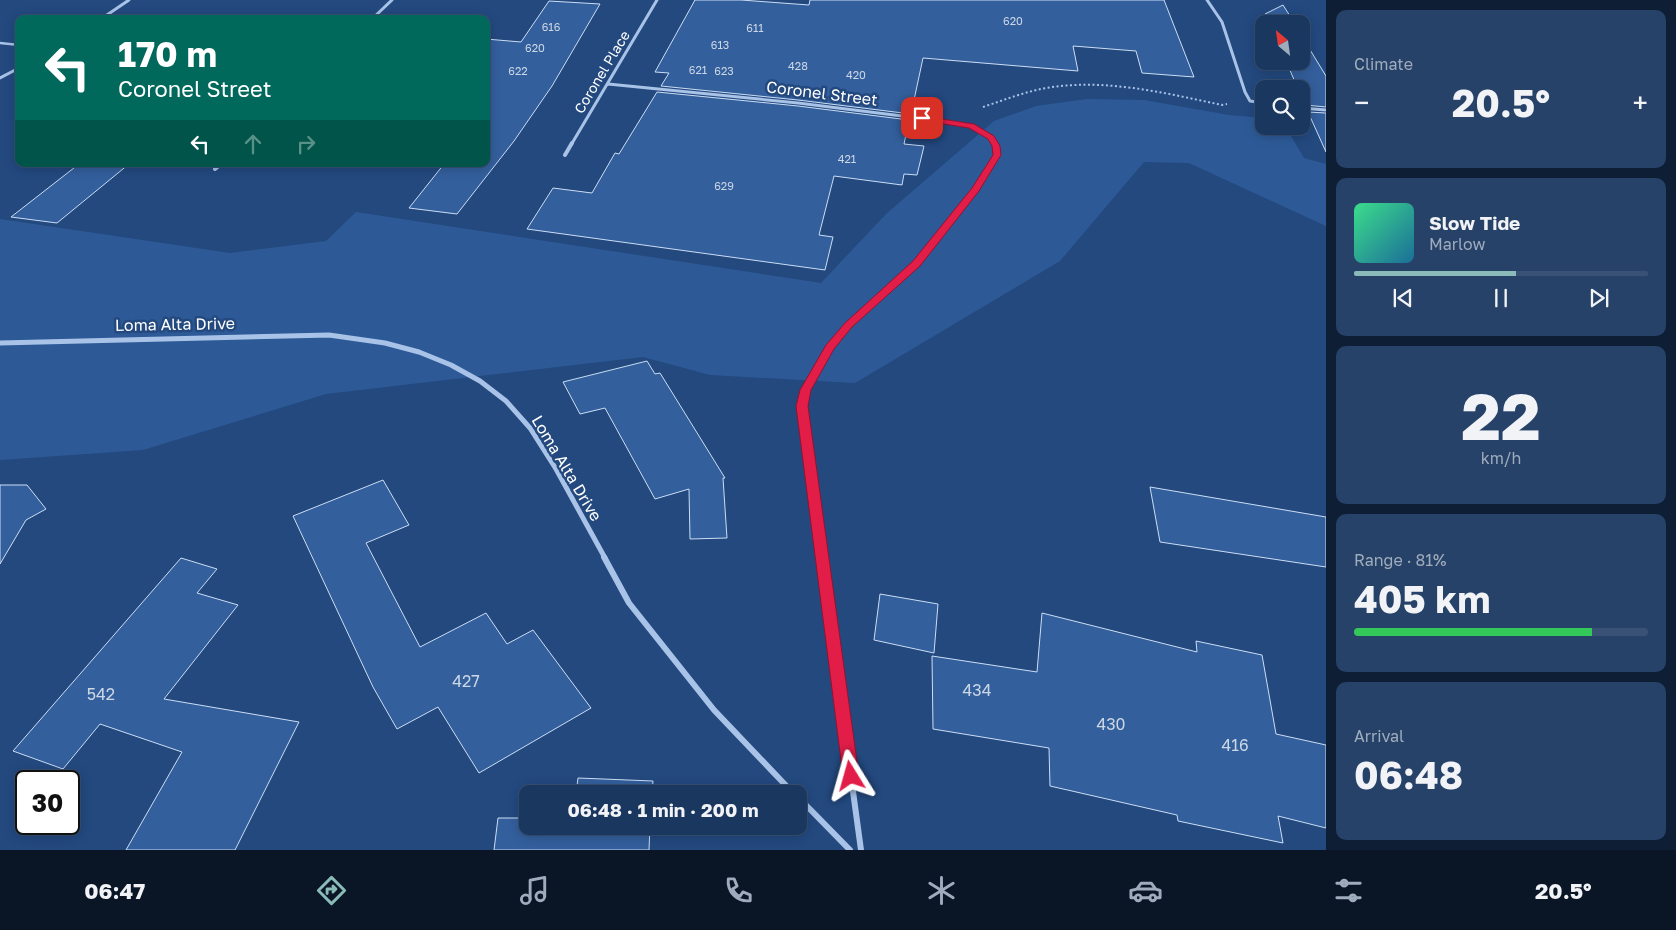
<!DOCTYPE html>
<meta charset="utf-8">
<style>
:root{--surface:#1a375f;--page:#274268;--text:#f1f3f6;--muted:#9facbd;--line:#385174;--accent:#8bbbb9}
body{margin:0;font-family:"Golos Text",sans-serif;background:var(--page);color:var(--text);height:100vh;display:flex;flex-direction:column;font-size:19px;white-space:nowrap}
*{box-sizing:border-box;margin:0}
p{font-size:16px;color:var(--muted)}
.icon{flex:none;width:28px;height:28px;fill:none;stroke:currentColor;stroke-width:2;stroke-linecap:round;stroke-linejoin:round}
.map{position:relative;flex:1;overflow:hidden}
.panel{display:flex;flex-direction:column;gap:10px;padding:10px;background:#0e1e34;width:350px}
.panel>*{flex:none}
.top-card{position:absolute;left:15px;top:15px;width:475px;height:152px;border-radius:10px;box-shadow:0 2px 12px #0003,0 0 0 1px var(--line);background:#00695c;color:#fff;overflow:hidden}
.needle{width:32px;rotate:331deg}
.controls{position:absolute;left:1255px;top:15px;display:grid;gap:10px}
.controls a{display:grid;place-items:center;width:55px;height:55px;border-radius:10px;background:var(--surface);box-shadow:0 2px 12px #0003,0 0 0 1px var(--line);font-size:25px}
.speed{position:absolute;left:15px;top:770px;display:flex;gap:10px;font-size:25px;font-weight:700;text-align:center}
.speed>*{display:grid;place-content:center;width:65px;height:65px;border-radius:50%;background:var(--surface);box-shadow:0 2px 12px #0003,0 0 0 1px var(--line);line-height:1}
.speed .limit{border:2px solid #111;border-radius:8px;background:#fff;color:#111}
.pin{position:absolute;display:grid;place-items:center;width:42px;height:42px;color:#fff;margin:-21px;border-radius:10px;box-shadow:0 2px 8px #0006}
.me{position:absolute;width:55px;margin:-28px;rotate:352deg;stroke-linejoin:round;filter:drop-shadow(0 0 4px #0008)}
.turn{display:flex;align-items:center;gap:18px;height:105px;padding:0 20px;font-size:22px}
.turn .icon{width:65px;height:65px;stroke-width:2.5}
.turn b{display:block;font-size:35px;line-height:42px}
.lanes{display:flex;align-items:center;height:48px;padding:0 20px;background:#0003;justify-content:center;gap:25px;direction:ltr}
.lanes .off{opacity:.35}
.big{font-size:38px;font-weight:700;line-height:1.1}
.panel .widget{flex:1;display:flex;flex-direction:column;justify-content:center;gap:8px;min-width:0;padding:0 18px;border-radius:10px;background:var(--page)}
.panel .dial{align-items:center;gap:0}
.dial b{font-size:65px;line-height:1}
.song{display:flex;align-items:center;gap:15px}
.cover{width:60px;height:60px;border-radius:8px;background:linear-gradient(135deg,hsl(150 70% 55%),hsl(200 70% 35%))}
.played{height:5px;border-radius:2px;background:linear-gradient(90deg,var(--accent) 55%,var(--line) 55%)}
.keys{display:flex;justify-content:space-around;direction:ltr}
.heat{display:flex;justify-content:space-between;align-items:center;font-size:28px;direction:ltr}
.charge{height:8px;border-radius:4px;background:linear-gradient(90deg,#34c759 81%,var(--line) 0)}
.trip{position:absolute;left:519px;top:785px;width:288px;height:50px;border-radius:10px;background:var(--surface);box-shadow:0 2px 12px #0003,0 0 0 1px var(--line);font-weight:700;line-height:50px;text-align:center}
.menu{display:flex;height:80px;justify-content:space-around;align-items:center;background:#0a1626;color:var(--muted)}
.menu .icon{width:35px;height:35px}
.menu .on{color:var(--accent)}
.menu b{font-size:22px;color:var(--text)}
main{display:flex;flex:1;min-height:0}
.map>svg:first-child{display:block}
.green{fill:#2d5a97}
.building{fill:#335f9c;stroke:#ccdef5}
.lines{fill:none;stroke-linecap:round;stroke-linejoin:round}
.path{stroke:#a8c3e7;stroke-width:2;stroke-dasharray:2 2.5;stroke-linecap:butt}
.service-far2{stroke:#a8c3e7;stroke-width:2.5}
.service-far1{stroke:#a8c3e7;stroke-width:3}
.service{stroke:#a8c3e7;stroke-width:4}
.minor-far3{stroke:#a8c3e7;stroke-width:3}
.minor-far2{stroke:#a8c3e7;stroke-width:4}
.minor-far1{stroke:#a8c3e7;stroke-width:5}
.minor{stroke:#a8c3e7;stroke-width:6}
.route{fill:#e11d48;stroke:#92132f}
.labels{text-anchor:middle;stroke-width:5;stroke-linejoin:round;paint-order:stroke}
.far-number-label{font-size:11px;fill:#ccd7e6}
.far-street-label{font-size:14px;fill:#fff;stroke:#23497f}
.street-label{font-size:16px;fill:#fff;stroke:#23497f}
.near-number-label{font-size:16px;fill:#ccd7e6}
</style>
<main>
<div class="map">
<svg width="1326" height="850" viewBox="0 0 1326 850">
<rect width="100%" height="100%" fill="#23497f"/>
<!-- green -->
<path class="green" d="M 1087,99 L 1144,100 L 1229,115 L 1264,118 L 1264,126 L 1285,126 L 1304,158 L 1326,164 L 1326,226 L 1189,163 L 1144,162 L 1060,261 L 855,383 L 710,375 L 643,357 L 326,394 L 143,450 L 0,460 L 0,219 L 230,253 L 326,241 L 356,212 L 821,283 L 886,214 L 994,121 L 1036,106 Z"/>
<!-- building -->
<path class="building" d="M 695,0 L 741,0 L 809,5 L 810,0 L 1164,0 L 1194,77 L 1142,73 L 1136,51 L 1073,46 L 1078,71 L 923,58 L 911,114 L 798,100 L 661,86 L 669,73 L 655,72 Z
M 549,1 L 600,4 L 552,86 L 514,141 L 457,214 L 409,208 L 444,164 L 486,164 L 486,39 L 521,42 Z
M 1283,5 L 1295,24 L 1269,24 L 1265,14 Z
M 1301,35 L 1326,76 L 1326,107 L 1305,105 L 1301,96 L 1301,89 L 1298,89 L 1286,61 L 1301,61 Z
M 657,92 L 798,106 L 909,120 L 904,144 L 924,146 L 917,175 L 904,174 L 902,185 L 834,176 L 819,235 L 833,237 L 825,270 L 527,229 L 553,188 L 592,193 L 615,153 L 619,154 Z
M 1308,112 L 1326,113 L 1326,152 Z
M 79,164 L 129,164 L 57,223 L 11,217 Z
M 647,361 L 655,374 L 660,373 L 725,478 L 723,478 L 727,538 L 690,539 L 689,489 L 655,499 L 605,408 L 580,414 L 563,382 Z
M 383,480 L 409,525 L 366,543 L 420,647 L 486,613 L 507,644 L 533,630 L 591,708 L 479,773 L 438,707 L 397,729 L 373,687 L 293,516 Z
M 0,485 L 27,485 L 46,509 L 26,520 L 0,564 Z
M 1150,487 L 1326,517 L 1326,567 L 1160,542 Z
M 181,558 L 217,569 L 197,593 L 238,605 L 164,699 L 299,722 L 235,850 L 126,850 L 182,752 L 100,724 L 63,769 L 13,751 Z
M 880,594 L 938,604 L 934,653 L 874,640 Z
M 1042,613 L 1197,652 L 1196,641 L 1262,655 L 1276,734 L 1326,745 L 1326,828 L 1278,816 L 1283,843 L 1178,821 L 1177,815 L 1050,786 L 1049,748 L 933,729 L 932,656 L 1037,672 Z
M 578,778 L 653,781 L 652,794 L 576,794 Z
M 498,818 L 528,818 L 528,826 L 650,826 L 649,850 L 494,850 Z"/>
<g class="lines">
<!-- path -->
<path class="path" d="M 983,107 C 1004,100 1024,92 1046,88 C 1105,78 1165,93 1222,105 L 1227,104"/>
<!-- service-far2 -->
<path class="service-far2" d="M 0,43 L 19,45
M 986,134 L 995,145"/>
<!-- service-far1 -->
<path class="service-far1" d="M 847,327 C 868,305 893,287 915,265 C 932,248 992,176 996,154 C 997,150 996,147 994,143"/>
<!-- service -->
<path class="service" d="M 816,517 L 802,406 L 809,385 L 819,364 L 848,326"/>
<!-- minor-far3 -->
<path class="minor-far3" d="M 1207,0 L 1222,22 L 1245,92 L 1250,101 L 1264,103
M 101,19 L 129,0
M 372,19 L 392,0
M 0,78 L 19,68
M 608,84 L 798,103 L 958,123 L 971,126 L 986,134
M 1301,108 L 1326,110
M 571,145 L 657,0"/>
<!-- minor-far2 -->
<path class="minor-far2" d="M 565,155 L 572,143
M 215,169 L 221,164"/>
<!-- minor-far1 -->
<path class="minor-far1" d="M 0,343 L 329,335 L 385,343 L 419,352 L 451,365 L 480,381 L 506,401 L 530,428 L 556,469 L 605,558
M 816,517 L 822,558"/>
<!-- minor -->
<path class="minor" d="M 604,557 L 629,603 L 714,710 L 794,794
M 821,557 L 861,850
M 798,797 L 850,850"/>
</g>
<!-- route -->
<path class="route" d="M 922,116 L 974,124 L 994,136 L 1000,146 L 1001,155 L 979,191 L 920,266 L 852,327 L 834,349 L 811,390 L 808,406 L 859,776 L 856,781 L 851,783 L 845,781 L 843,776 L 796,406 L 800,390 L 826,345 L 845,323 L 913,261 L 972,188 L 993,155 L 992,146 L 988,139 L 969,128 L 919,120 L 918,118 Z"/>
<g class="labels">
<!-- far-number labels -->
<g class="far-number-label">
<text x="1013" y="25">620</text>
<text x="551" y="31">616</text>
<text x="755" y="32">611</text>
<text x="720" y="49">613</text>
<text x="535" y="52">620</text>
<text x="798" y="70">428</text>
<text x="698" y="74">621</text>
<text x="518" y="75">622</text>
<text x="724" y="75">623</text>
<text x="856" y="79">420</text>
<text x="847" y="163">421</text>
<text x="724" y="190">629</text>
</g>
<!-- far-street labels -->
<g class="far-street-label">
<text transform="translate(602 72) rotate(-59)" y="5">Coronel Place</text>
</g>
<!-- street labels -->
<g class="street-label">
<text transform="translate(822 93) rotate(7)" y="6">Coronel Street</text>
<text transform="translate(175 324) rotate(-1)" y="6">Loma Alta Drive</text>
<text transform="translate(567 468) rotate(59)" y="6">Loma Alta Drive</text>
</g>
<!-- near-number labels -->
<g class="near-number-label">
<text x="466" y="687">427</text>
<text x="977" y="696">434</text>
<text x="101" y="700">542</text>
<text x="1111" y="730">430</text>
<text x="1235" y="751">416</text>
</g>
</g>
</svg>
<div class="controls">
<a><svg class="needle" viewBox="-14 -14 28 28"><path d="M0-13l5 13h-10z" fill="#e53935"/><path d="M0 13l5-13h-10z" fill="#9facbd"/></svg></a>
<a><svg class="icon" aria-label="search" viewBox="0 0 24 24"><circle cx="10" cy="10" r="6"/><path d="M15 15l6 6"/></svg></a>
</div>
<div class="speed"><div class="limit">30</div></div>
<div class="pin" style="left:922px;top:118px;background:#d93025"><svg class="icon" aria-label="arrive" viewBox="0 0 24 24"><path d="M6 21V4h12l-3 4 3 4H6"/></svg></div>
<svg class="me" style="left:851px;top:776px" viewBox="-20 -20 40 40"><path d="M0-17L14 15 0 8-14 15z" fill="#e11d48" stroke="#fff" stroke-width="4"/></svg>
<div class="trip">06:48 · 1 min · 200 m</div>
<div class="top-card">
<div class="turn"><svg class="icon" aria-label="left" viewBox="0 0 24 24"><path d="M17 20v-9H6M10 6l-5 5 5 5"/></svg><div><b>170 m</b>Coronel Street</div></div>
<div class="lanes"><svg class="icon" aria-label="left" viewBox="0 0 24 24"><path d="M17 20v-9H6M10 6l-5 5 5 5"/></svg><svg class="icon off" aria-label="ahead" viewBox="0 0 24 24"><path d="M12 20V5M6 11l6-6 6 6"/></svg><svg class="icon off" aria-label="right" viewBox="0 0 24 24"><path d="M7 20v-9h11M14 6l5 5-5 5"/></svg></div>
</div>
</div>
<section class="panel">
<div class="widget"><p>Climate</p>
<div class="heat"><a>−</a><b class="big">20.5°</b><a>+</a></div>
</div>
<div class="widget">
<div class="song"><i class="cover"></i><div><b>Slow Tide</b><p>Marlow</p></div></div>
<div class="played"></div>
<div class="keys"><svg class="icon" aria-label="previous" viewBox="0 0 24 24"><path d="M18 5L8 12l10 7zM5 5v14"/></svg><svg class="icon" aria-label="pause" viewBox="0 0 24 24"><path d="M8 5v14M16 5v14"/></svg><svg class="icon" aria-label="next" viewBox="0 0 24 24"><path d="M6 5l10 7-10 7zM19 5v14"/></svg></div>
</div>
<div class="widget dial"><b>22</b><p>km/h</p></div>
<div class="widget"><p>Range · 81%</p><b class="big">405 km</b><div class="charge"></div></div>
<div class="widget"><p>Arrival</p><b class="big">06:48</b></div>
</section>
</main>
<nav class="menu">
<b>06:47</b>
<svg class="icon on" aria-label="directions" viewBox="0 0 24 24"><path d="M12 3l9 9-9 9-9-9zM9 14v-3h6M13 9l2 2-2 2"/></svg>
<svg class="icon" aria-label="music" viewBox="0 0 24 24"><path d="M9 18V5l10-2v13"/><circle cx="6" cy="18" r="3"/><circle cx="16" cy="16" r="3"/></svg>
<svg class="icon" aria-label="phone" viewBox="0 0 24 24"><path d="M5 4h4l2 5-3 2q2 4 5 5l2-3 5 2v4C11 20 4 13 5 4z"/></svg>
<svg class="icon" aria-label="climate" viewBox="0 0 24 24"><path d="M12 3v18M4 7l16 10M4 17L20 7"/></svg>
<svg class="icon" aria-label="car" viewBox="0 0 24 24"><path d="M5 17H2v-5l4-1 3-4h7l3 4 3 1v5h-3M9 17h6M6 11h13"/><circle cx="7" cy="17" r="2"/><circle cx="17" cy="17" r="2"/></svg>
<svg class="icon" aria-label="filters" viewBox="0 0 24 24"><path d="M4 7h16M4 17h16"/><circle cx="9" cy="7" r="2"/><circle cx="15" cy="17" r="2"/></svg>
<b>20.5°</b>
</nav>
